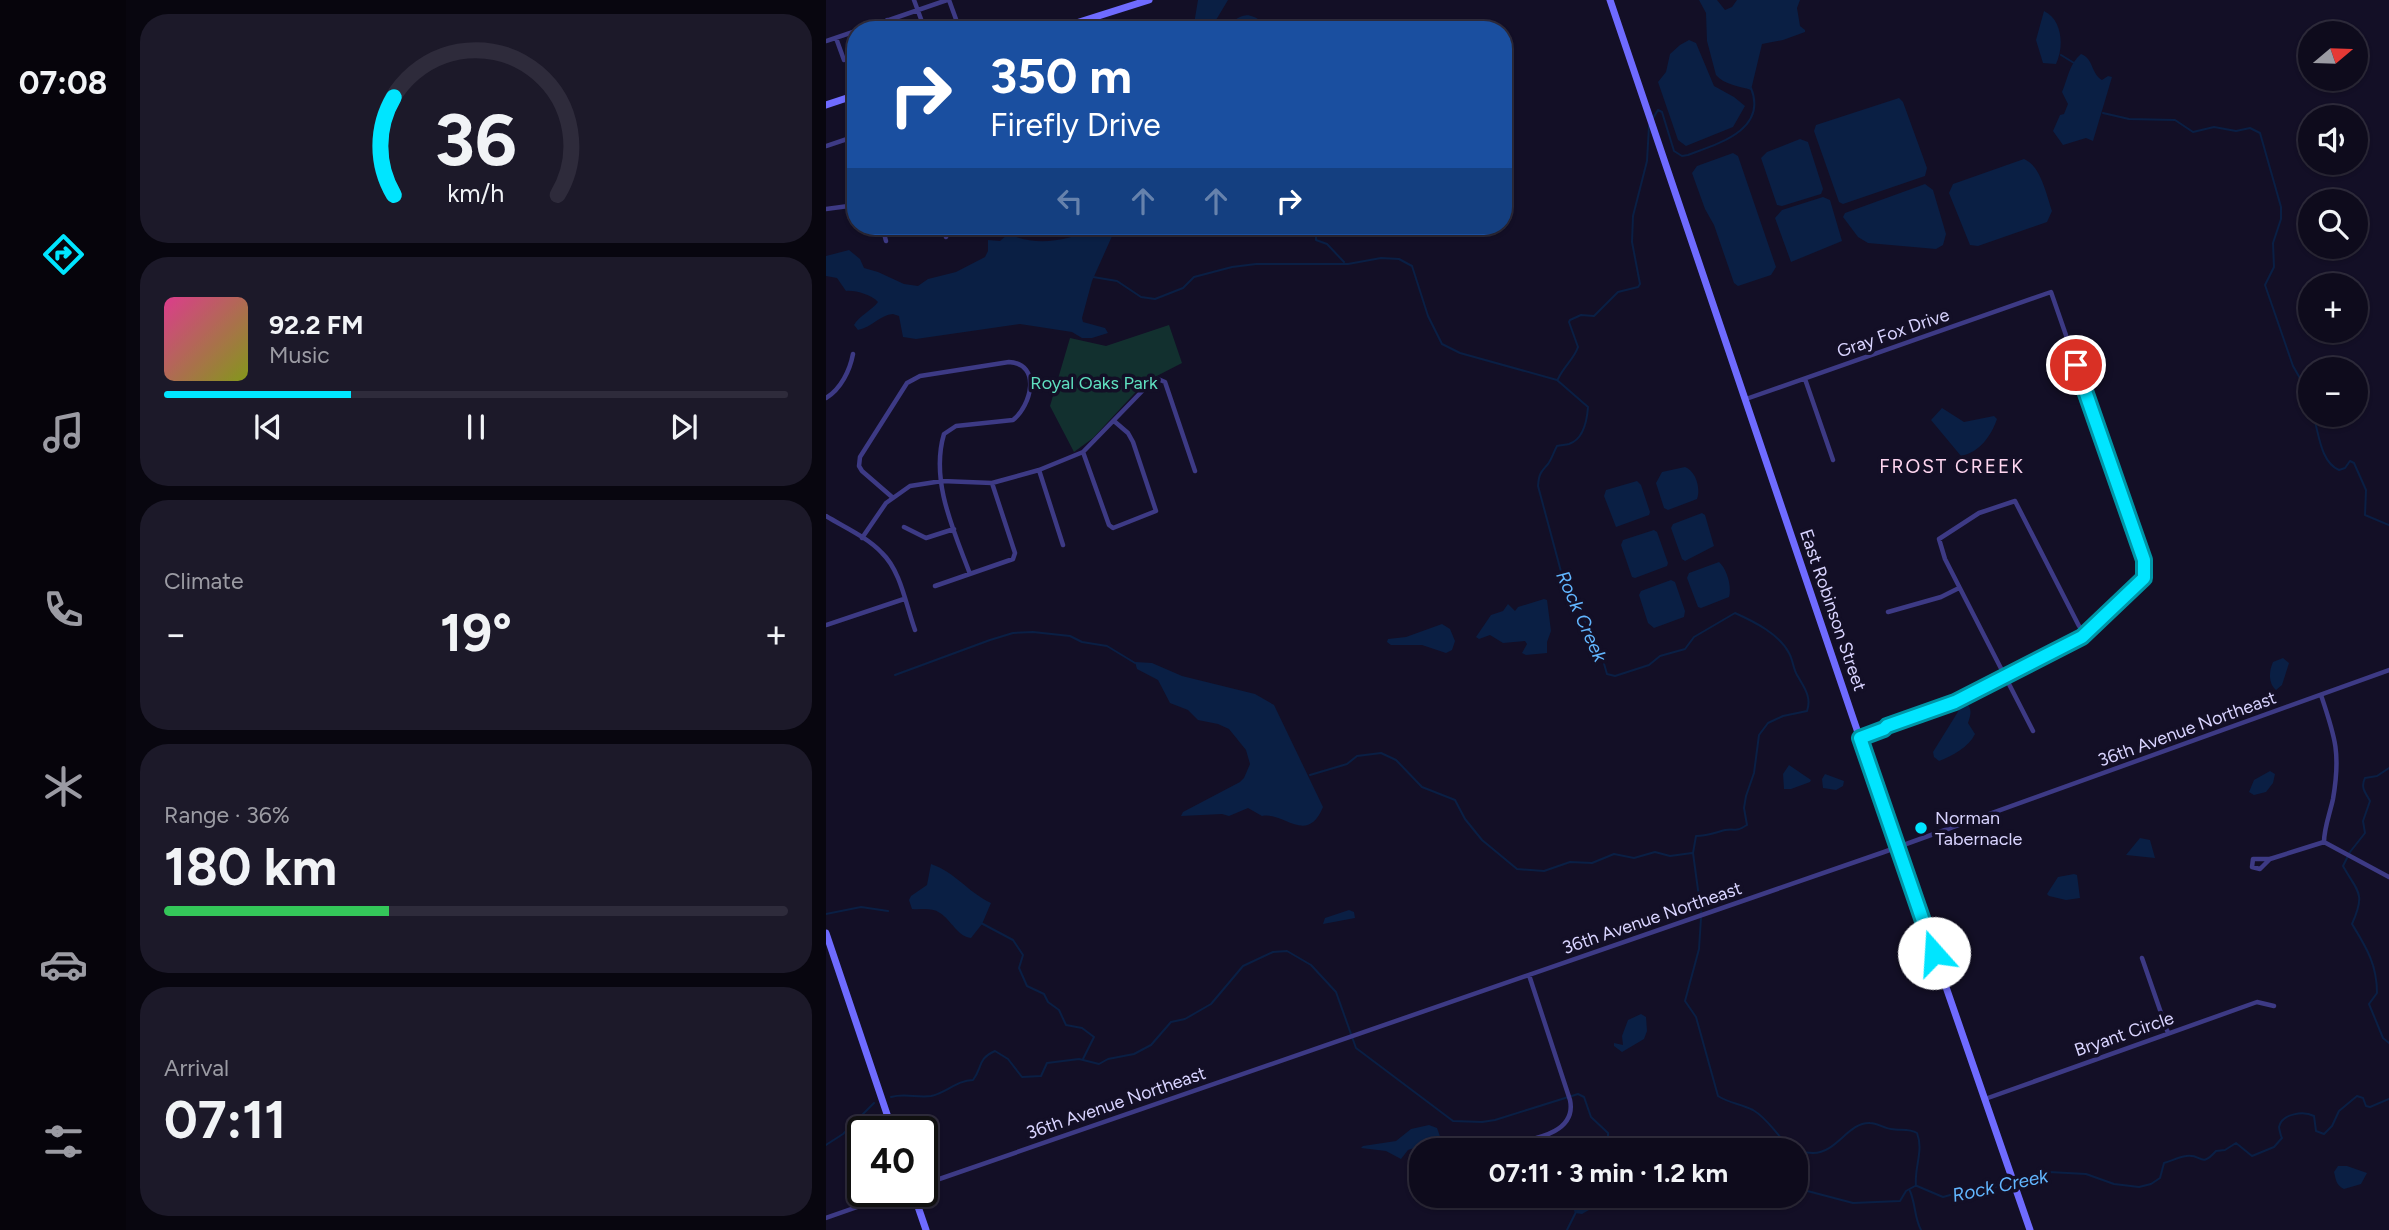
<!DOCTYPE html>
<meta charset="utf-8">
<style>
:root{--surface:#0e0b1c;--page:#1c1929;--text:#f1f3f6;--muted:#9b9ba3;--line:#2e2b3b;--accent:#00e5ff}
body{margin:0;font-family:Figtree,sans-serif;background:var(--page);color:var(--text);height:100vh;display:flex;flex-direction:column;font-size:26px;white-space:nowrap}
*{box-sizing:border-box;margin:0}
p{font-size:23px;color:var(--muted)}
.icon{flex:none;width:38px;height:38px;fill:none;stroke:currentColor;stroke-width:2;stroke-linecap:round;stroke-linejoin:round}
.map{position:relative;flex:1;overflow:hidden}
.panel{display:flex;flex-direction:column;gap:14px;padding:14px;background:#08060f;width:700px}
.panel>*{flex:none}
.banner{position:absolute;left:21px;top:21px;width:665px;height:214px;border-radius:28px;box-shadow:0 2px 5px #0004,0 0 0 2px var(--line);background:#1a4fa0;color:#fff;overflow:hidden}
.needle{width:46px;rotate:71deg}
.controls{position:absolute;left:1472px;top:21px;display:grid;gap:14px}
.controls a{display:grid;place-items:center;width:70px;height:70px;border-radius:50%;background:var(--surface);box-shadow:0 2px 5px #0004,0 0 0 2px var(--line);font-size:35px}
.speed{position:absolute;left:21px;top:1116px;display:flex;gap:14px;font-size:35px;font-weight:700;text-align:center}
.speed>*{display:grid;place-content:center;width:91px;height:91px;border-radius:50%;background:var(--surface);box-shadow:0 2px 5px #0004,0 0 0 2px var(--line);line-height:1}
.speed .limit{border:4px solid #111;border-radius:10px;background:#fff;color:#111}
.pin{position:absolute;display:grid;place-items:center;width:60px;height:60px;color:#fff;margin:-30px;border:4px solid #fff;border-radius:50%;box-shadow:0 2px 7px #0007}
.me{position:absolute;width:77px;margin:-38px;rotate:341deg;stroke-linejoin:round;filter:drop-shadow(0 0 5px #0008)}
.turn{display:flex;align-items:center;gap:24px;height:147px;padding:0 28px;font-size:32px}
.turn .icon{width:91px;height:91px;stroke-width:2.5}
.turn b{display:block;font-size:49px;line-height:60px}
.lanes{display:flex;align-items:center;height:66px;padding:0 28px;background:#0003;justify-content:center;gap:35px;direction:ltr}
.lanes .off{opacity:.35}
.big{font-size:52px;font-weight:700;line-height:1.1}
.panel .widget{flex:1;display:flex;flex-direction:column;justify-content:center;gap:10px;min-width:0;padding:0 24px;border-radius:28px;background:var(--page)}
.panel .dial{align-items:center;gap:0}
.dial svg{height:182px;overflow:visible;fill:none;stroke:var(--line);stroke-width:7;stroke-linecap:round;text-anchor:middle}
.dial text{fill:var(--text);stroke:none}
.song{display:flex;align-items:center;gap:21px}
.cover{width:84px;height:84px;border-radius:10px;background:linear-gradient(135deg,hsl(330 70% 55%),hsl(70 70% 35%))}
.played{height:7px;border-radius:4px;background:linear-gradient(90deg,var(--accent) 30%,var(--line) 30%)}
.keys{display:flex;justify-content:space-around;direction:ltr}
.heat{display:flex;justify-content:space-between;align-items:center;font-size:38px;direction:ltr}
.charge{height:10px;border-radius:5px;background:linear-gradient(90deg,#34c759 36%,var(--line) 0)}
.trip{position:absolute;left:583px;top:1138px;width:399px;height:70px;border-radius:28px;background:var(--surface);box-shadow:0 2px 5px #0004,0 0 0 2px var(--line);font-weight:700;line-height:70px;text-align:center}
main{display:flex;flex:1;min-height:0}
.tab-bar{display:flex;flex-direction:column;width:126px;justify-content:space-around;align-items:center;background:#06040b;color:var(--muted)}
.tab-bar .icon{width:49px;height:49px}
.tab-bar .on{color:var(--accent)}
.tab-bar b{font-size:32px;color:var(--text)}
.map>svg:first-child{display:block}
.green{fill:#12302f}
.water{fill:#0a1f44}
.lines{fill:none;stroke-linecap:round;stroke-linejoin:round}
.stream{stroke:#0a1f44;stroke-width:2}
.street{stroke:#3d3a85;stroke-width:4.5}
.secondary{stroke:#6f6bff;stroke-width:7}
.route-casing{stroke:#0095a6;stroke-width:18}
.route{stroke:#00e5ff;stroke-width:12}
.poi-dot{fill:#00e5ff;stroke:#130f26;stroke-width:2.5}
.labels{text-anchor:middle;stroke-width:7;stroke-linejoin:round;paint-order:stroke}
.street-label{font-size:18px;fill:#d9d4ff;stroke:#130f26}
.park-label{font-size:18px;fill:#5fe0c0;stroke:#130f26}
.poi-label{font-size:18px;fill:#d9d4ff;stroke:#130f26;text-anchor:start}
.neighbourhood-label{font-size:19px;letter-spacing:2px;fill:#ffd6f0;stroke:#130f26}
.water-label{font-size:19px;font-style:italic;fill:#62b6ff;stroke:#130f26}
</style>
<main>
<nav class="tab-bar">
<b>07:08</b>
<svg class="icon on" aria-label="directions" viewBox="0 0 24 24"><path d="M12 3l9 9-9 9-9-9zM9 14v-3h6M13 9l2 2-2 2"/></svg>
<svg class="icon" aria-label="music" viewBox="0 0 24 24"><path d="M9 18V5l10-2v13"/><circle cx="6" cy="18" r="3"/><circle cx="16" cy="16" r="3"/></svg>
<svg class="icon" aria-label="phone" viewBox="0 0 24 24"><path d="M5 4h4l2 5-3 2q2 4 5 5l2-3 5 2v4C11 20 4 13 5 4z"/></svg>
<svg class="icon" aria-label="climate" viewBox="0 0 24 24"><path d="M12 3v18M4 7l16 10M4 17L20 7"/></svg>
<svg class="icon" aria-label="car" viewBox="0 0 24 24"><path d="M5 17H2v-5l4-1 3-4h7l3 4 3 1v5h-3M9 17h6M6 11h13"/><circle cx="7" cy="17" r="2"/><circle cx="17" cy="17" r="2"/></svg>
<svg class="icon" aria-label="filters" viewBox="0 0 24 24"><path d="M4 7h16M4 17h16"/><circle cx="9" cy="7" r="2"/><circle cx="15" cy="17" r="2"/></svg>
</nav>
<section class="panel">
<div class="widget dial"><svg viewBox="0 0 100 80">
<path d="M14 69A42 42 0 1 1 86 69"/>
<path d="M14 69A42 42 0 0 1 14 26" stroke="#00e5ff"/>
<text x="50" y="56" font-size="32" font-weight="700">36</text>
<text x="50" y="72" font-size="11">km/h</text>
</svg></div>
<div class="widget">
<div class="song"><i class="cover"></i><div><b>92.2 FM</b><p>Music</p></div></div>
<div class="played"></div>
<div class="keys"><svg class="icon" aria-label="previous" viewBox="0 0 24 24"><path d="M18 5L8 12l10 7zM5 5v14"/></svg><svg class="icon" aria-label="pause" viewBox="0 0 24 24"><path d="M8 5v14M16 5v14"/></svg><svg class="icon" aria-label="next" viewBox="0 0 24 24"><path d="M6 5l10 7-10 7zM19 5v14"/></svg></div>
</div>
<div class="widget"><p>Climate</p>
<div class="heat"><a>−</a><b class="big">19°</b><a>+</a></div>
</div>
<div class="widget"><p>Range · 36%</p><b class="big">180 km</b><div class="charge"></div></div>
<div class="widget"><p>Arrival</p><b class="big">07:11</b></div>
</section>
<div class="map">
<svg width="1563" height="1230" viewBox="0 0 1563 1230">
<rect width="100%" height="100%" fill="#130f26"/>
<!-- green -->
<path class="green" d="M 343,325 L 356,363 L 319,382 L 267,438 L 248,452 L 224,406 L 244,338 L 280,346 Z"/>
<!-- water -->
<path class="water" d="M 372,0 L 402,0 L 390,20 L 397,29 C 408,23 414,11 428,17 C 432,18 434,22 438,23 C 448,25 451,18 458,30 L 367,30 Z
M 873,0 L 891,0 L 899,10 L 906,7 L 911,0 L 974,0 L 971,8 L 974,26 L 979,30 L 979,32 L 957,40 L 936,44 L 925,90 C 914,86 898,85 890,75 L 881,41 L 880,13 Z
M 1218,11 C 1237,20 1238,48 1230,64 L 1217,63 L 1210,40 Z
M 863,40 L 870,43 L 888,86 L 908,97 L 919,106 L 907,127 L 860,146 L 852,140 L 832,82 L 840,72 L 844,54 L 854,45 Z
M 1255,54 C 1268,59 1265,74 1276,80 L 1282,76 L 1286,77 L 1267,141 L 1260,138 L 1237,145 L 1227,131 L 1234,115 L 1238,114 L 1242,104 L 1236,92 C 1242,78 1243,64 1255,54 Z
M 1073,98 L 1077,102 L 1101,168 L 1099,176 L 1017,204 L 1013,202 L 988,131 L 990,125 Z
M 974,139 L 982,142 L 997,189 L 995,194 L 956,206 L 951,205 L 935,158 L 941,152 Z
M 907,153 L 912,156 L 950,267 L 945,275 L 912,286 L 908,283 L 888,225 L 879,209 L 866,173 L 871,166 Z
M 1198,159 C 1215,166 1220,194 1226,211 L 1221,222 L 1152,246 L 1144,245 L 1123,193 L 1127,184 Z
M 1099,184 L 1107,190 L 1120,234 L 1117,245 L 1110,249 L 1042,243 L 1032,237 L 1017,217 L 1019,213 Z
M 997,197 L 1004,200 L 1016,241 L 965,262 L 949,218 L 956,210 Z
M 278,226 L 284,227 L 287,234 L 266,281 L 256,318 L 257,322 L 279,328 L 282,333 L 266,338 L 256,338 L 246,332 L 194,324 L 90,339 L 77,337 L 73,316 L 67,314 C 54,315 46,327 32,330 L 28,325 C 32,317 47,309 52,302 C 46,295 29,290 20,291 L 11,278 L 0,276 L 0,256 L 23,250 L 34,259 L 38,268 L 52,272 L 78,284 L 92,286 L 102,279 L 130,272 L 159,257 L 162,251 L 162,240 L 174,241 L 182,234 C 216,248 237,239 272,230 Z
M 1116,408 L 1138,422 L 1168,416 L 1171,419 C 1165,436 1154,452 1135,456 L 1105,420 Z
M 859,467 C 870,471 875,489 871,499 L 842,510 L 838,508 L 830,483 L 836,472 Z
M 811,481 L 815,485 L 824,512 L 823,515 L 790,527 L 778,496 L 780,490 Z
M 876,513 L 879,515 L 888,546 L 859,561 L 856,559 L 845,528 L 847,524 Z
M 828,530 L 831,532 L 842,563 L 841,566 L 809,578 L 806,577 L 795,545 L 797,540 Z
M 893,562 C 901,569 906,587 903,597 L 875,608 L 872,607 L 861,578 L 863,573 Z
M 845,580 L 849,582 L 859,611 L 858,617 L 828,628 L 822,623 L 813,595 L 815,591 Z
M 718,599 L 721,600 L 725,631 L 721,642 L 721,653 L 700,655 L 696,653 L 701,644 L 699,641 L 677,643 L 664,635 L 653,639 L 650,637 L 665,615 L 677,611 L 682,604 L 689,611 L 692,607 Z
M 616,624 L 624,629 L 629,641 L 626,650 L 620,653 L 596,645 L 565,645 L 561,642 L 562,639 L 580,637 Z
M 1457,658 L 1463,663 L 1456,685 L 1450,690 C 1442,683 1443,671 1447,662 Z
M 309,662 L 326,663 L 356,676 L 429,694 L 448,705 L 497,807 C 481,846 457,811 436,816 L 422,808 L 403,816 L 396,814 L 355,816 L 357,812 L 414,782 L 418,778 L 424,764 L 420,750 L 403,729 L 392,724 L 372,720 L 362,710 L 344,703 L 332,680 L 311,669 Z
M 1138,702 C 1147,707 1145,714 1142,723 L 1149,734 C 1143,747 1126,756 1113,761 L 1108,757 L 1107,752 Z
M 963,765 L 985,780 L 984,782 L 965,789 L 958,789 L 957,774 Z
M 1444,771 L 1449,774 L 1447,783 L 1440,792 L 1428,795 L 1423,792 L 1428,780 Z
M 999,774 L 1018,781 L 1017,786 L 1010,790 L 997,788 L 996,779 Z
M 1314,838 L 1324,840 L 1329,858 L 1300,855 Z
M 105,864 C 129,872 143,893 165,903 L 156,924 L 145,938 C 131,936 126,921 114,913 C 105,907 96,910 86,909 L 83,900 L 85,896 L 101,885 Z
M 1248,874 L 1251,875 L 1254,898 L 1240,900 L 1223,896 L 1221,894 L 1232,877 Z
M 523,910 L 528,912 L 529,918 L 497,924 L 499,918 Z
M 815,1014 L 820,1017 L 821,1031 L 818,1039 L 796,1052 L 788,1046 L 788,1043 L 797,1045 L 796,1036 L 802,1020 Z
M 603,1125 L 611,1128 L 617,1145 L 616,1150 L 595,1150 L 595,1152 L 588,1148 L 582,1150 L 575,1159 L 560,1151 L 535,1148 L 537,1146 L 570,1141 L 585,1129 Z
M 1512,1166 L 1521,1166 L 1541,1173 L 1535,1184 L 1518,1189 C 1510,1185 1510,1180 1508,1172 Z
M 755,1195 L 772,1197 L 768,1207 L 756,1214 L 749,1213 L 747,1208 Z"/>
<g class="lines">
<!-- stream -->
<path class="stream" d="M 1235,55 L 1248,63
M 1277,113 L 1303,119 L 1349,120 L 1367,132 L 1388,127 L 1410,131 L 1424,128 L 1434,133 L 1455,207 L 1455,219 L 1447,243 L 1448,267 L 1439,285 L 1467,366 L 1479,387 L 1484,402
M 827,118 L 832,110 L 836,112 L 848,151 L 856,156 L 862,155 C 891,144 942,130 925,88
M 490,226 L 490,240 L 501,244 L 518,262
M 267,277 L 291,281 L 315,297 L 329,299 L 357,288 L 368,277 L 406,267 L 430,264 L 522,264 L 555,258 L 573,259 L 586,266 L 602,316 L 616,344 L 634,353 L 731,380 L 762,407 C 761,421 758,439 743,444 C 739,445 735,445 731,446 C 728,451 726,459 722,464 C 715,472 713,473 712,486 L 737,579 L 774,650 L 781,674 L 789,676 L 823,665 L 834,656 L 859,649 L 868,637 L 909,613 C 929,622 953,634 963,653 C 967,660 967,668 971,675 C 978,687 986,697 981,711 L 957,716 L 942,723 L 933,735 L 928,773 L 920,796 L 918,808 L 921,825 C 908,833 911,828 899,830 C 888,833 881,836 870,836 L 867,853 L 875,912
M 732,379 C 738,366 748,359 752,347 L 743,322 L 744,320 L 755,315 L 768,316 L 792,292 L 812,287 L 814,284 L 806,242 L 807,216 L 821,161 L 823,126
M 1487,415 C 1493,432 1494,462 1513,470 L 1519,468 L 1524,461 L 1528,463 L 1540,490 L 1539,515 L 1563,525
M 69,675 L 164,640 L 187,633 L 207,632 L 244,636 L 256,642 L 281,646 L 309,663
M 1563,768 L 1551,776 L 1539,778 C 1534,788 1540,793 1544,801 L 1537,821 L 1539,833 L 1524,852 L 1517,866 C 1532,893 1540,892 1526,924 C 1540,947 1551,964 1551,993 L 1543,1004 L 1557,1038 L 1563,1043
M 484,775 L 521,764 L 531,756 L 555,753 L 570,760 L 596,787 L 629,800 L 639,819 L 656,840 L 691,869 L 718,871 L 744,862 L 766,863 L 788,854 L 808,858 L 829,852 L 844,856 L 866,853
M 0,914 L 35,907 L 62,911
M 875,918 L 873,949 L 859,1001 L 870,1017 L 892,1096 C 903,1103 915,1104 927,1110 C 951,1124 954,1152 987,1153 C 1011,1153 1022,1122 1044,1123 C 1051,1123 1058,1128 1065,1129 C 1074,1131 1083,1128 1091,1133 C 1098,1151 1088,1167 1090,1186
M 155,923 L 187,940 L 197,955 L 193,968 L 201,986 L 218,994 L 222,1002 L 233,1010 L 240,1025 L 256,1028 L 268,1037 L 257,1059
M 65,1097 C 79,1093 91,1098 105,1096 C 120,1093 131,1080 147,1080 C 157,1067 151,1059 169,1051 L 182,1059 L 196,1077 L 215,1076 L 221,1063 L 253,1059 L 273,1064 L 282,1059 L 308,1054 L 325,1045 L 345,1022 L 359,1019 L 385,1004 L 417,966 L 447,952 L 461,951 L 485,965 L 510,992 L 530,1048 L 627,1121 L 656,1122 L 669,1120 L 752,1094 L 758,1097 L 765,1117 L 782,1133 L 782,1136 L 802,1150
M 0,1145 L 17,1134 L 48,1103
M 781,1150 L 779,1141 L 781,1137
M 811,1150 L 840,1139 L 849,1143 L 848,1150
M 1192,1183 L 1223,1172 L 1260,1174 L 1288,1184 L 1313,1187 L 1325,1184 L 1334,1178 L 1338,1163 C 1345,1161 1353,1157 1360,1156 C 1376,1153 1374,1169 1390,1151 L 1399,1150 L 1410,1143 L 1426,1156 L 1448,1147 L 1456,1138 C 1455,1137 1453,1128 1453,1127 C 1456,1113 1478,1111 1488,1116 L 1490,1131 L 1498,1134 L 1506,1126 L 1513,1111 L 1531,1096 L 1537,1098 L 1540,1106 L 1544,1107 L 1563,1099
M 1091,1186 L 1117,1197 L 1139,1191 L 1186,1185
M 970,1188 L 1027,1203 L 1074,1201 L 1080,1191 L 1089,1186
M 1084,1191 C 1090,1205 1088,1217 1095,1230
M 915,1195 C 929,1201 940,1205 953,1195
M 741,1230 L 750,1212"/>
<!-- street -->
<path class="street" d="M 88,0 L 99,30
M 123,0 L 131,22
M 61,20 L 65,30
M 34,30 L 121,0
M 10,38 L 18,60
M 0,41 L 30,31
M 26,138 L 30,150
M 0,146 L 30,136
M 0,209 L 30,205
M 56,226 L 60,241
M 116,226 L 120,237
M 979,379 L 1007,460
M 0,398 C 15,389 24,370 27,354
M 920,399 L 1225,292 L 1318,560 L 1319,572 L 1315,582 L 1256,637 L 1136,699 L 1061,726 L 1058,729 L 1034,738
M 257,452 L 283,525 L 287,528 L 330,511 L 307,442 L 302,433 L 288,421
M 213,470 L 237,545
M 66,497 L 36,471 L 33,466 L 34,457 L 81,383 L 94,376 L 183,362 C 216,364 205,406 187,420 L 130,426 L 118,434 C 104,481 128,531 144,574
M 0,516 C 18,527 41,537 56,553 C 75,571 80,606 89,630
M 78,527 L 100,538 L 128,529
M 36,538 L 60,503 L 84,486 L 116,481 L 166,483 L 213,470 L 257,452 L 323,384 L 332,379 L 339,382 L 369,471
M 109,586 L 187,559 L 189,553 L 166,483
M 1062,612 L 1115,597 L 1133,588
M 0,625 L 78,599
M 1495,695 C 1509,737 1515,753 1507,799 C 1504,813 1498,828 1498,842
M 1207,731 L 1119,559 L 1113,539 L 1153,513 L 1189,501 L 1253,626 L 1261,633
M 1032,733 L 1054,725 L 1061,726
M 1444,859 L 1434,869 L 1426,867 L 1427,859 L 1444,859 L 1498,842 L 1563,877
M 1316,958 L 1342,1033
M 1159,1099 L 1431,1002 L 1448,1006
M 685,1144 C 708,1139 751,1133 744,1100 L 703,975
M 96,1185 L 1058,852 L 1563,670
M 0,1218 L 74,1192"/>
<!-- secondary -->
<path class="secondary" d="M 784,0 L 1028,721 L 1204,1230
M 228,30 L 323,0
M 0,105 L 30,95
M 0,933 L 67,1132
M 87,1192 L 100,1230"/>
</g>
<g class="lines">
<!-- route casing -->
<g class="route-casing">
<path id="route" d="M 1108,953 L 1034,738 L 1058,729 L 1061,726 L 1129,702 L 1256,637 L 1318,578 L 1318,560 L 1250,365"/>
</g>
<!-- route -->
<use href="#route" class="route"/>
</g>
<!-- markers -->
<circle class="poi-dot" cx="1095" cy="828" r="7"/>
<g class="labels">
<!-- street labels -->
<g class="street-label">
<text transform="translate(1067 333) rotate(-19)" y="6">Gray Fox Drive</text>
<text transform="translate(1007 610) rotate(71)" y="6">East Robinson Street</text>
<text transform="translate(1361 729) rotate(-20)" y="6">36th Avenue Northeast</text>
<text transform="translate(826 918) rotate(-19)" y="6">36th Avenue Northeast</text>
<text transform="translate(1298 1034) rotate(-19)" y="6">Bryant Circle</text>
<text transform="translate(290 1103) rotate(-19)" y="6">36th Avenue Northeast</text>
</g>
<!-- park labels -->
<g class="park-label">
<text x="268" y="389">Royal Oaks Park</text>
</g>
<!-- poi labels -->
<g class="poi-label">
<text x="1109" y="824">Norman<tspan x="1109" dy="21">Tabernacle</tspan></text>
</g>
<!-- neighbourhood labels -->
<g class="neighbourhood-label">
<text x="1126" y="473">FROST CREEK</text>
</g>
<!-- water labels -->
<g class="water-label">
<text transform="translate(756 616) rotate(66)" y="7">Rock Creek</text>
<text transform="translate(1174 1185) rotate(-12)" y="7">Rock Creek</text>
</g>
</g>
</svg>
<div class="controls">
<a><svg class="needle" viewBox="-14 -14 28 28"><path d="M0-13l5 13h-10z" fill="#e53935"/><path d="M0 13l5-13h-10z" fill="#9b9ba3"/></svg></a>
<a><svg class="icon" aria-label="sound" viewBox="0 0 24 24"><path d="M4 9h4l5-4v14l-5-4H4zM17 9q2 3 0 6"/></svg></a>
<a><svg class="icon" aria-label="search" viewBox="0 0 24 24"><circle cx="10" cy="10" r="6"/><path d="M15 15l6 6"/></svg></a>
<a>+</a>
<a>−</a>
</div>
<div class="speed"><div class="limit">40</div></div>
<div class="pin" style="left:1250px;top:365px;background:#d93025"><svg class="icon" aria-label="arrive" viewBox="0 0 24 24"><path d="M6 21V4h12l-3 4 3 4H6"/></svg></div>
<svg class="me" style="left:1108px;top:953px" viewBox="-20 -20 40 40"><circle r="19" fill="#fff"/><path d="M0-13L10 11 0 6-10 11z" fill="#00e5ff"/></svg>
<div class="trip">07:11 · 3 min · 1.2 km</div>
<div class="banner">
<div class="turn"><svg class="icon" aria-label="right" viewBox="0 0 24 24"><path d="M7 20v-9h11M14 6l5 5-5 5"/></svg><div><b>350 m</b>Firefly Drive</div></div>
<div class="lanes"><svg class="icon off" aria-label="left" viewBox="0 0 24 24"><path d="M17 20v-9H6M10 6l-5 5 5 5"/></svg><svg class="icon off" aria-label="ahead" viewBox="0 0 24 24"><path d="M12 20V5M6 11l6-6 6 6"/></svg><svg class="icon off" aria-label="ahead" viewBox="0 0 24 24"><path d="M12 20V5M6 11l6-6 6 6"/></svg><svg class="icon" aria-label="right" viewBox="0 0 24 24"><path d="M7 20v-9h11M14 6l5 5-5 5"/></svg></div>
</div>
</div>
</main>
